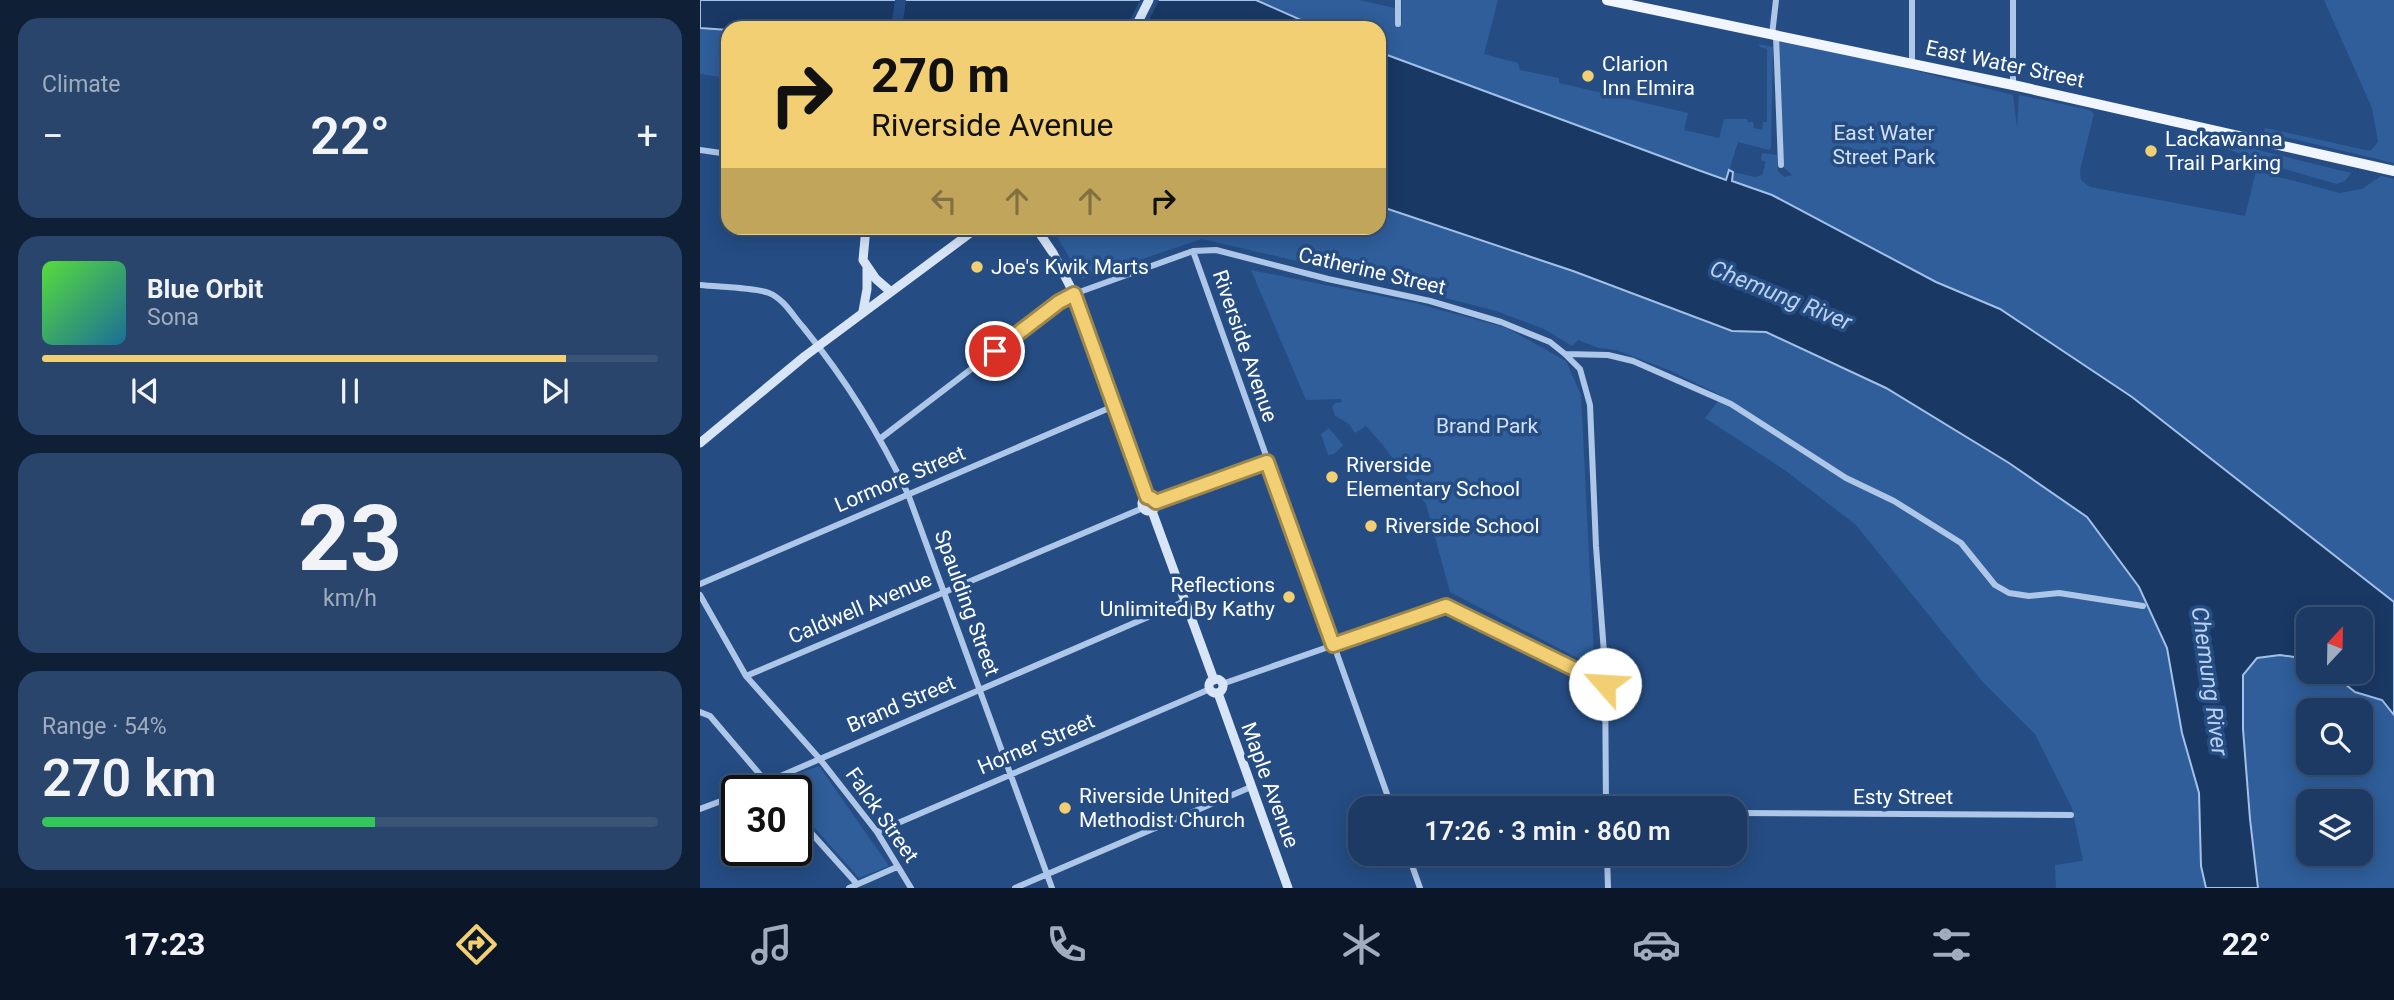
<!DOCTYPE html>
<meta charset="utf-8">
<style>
:root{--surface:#1c3a63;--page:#29456c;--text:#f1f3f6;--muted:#a0adbe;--line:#3a5478;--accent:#f1cf72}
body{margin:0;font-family:Roboto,sans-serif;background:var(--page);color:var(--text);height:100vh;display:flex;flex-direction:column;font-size:26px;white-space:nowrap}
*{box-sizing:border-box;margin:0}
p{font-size:23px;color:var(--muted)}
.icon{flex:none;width:38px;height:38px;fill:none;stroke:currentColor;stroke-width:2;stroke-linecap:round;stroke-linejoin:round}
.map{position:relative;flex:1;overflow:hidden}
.panel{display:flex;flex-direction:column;gap:18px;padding:18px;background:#0f2036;width:700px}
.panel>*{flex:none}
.banner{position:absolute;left:21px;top:21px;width:665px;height:214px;border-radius:21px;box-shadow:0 4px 18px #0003,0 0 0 2px var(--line);background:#f1cf72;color:#111;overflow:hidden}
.needle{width:46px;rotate:22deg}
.tools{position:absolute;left:1596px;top:607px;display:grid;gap:14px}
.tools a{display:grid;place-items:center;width:77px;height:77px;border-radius:14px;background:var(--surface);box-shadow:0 4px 18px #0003,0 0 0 2px var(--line);font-size:35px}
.speed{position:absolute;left:21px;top:775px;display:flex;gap:14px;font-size:35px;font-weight:700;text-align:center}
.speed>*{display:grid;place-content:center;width:91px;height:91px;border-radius:50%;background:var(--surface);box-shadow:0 4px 18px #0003,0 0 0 2px var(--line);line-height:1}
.speed .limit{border:4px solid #111;border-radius:10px;background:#fff;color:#111}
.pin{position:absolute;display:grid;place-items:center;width:60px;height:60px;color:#fff;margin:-30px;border:4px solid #fff;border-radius:50%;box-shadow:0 2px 7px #0007}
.me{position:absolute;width:77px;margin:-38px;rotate:296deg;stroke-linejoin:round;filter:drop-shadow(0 0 5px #0008)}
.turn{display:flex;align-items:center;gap:24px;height:147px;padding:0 35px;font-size:32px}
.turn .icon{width:91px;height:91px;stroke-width:2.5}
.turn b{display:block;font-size:49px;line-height:60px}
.lanes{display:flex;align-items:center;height:66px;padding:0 35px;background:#0003;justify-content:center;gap:35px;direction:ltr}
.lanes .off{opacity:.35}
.big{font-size:52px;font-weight:600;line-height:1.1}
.panel .widget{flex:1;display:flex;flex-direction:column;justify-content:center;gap:10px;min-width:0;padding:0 24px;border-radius:21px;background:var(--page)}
.panel .dial{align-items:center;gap:0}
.dial b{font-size:91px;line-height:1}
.song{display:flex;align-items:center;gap:21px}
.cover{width:84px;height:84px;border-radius:10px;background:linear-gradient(135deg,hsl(110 70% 55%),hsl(200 70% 35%))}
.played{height:7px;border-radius:4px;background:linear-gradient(90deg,var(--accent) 85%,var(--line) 85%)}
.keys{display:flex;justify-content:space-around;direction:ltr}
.heat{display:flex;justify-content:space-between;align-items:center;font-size:38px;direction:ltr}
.charge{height:10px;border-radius:5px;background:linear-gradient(90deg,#34c759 54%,var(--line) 0)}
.trip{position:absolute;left:648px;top:796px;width:399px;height:70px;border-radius:21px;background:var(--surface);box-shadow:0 4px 18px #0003,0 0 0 2px var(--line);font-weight:600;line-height:70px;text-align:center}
.menu{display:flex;height:112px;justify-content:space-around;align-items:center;background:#0b1728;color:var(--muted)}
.menu .icon{width:49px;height:49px}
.menu .on{color:var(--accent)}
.menu b{font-size:32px;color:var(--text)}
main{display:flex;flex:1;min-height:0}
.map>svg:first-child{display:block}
.green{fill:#2f5e9b;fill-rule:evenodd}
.water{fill:#1a3864;stroke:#a2c1e8;stroke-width:2}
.pier{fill:#254d84}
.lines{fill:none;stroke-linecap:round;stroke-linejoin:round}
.street{stroke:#aec7e8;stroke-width:6}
.secondary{stroke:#d8e5f7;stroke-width:9}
.primary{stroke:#f0f5fe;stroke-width:10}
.route-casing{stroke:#9d874a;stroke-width:18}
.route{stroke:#f1cf72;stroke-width:12}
.poi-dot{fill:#f1cf72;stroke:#254d84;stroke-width:2.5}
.labels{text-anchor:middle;stroke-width:7;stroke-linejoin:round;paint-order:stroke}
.poi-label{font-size:21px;fill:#fff;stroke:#254d84;text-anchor:start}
.street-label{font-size:21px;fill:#fff;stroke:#254d84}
.park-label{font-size:21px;fill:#d1e1f6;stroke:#254d84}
.water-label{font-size:23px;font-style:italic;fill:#b9d1ef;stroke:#254d84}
</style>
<main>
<section class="panel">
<div class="widget"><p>Climate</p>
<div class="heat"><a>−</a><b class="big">22°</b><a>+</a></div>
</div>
<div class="widget">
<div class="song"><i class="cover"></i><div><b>Blue Orbit</b><p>Sona</p></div></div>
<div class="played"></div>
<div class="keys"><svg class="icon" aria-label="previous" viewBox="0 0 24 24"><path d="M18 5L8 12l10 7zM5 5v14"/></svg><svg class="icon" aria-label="pause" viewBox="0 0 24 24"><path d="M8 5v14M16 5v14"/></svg><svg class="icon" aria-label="next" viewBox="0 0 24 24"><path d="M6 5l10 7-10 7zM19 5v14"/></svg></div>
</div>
<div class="widget dial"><b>23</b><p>km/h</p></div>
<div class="widget"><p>Range · 54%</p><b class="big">270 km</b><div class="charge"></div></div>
</section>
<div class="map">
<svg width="1694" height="888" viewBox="0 0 1694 888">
<rect width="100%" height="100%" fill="#254d84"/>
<!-- green -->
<path class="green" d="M 556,0 L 659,0 L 695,8 L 696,24 L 702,23 L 702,0 L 798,0 L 784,54 L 818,63 L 820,70 L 859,78 L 859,83 L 988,113 L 984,130 L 1019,138 L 1024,119 L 1047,119 L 1048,122 L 1053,122 L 1054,128 L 1062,130 L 1063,122 L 1067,122 L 1067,49 L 1060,47 L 1059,44 L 1073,47 L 1071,148 L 1069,150 L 1038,142 L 1026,180 L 679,52 L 679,28 L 619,28 Z
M 1624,0 L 1694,0 L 1694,163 L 1564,132 L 1565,128 L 1670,151 L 1678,142 L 1672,108 Z
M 0,28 L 28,30 L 28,78 L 0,74 Z
M 1076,36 L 1313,95 L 1317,128 L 1319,95 L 1390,110 L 1394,114 L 1380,170 L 1381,180 L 1390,187 L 1545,216 L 1556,171 L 1640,193 L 1662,189 L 1681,176 L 1694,179 L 1694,605 L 1681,592 L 1360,350 L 1300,309 L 1236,282 L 1072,195 L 1032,181 L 1033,172 L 1055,177 L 1062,175 L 1066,162 L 1061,160 L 1062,153 L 1077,155 L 1078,171 L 1084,177 L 1092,175 L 1081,165 Z
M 1498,139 L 1542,146 L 1651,173 L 1645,181 L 1637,184 L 1581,168 Z
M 679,206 L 873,271 L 1032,331 L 1066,332 L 1186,388 L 1309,463 L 1387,517 L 1439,587 L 1467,648 L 1482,733 L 1499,793 L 1501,866 L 1506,888 L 1356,888 L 1355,865 L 1383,861 L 1372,808 L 1335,734 L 1282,681 L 1156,525 L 1086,471 L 1005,418 L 1022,396 L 971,371 L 916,350 L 899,348 L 878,340 L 872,346 L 844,329 L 796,311 L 719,291 L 706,274 L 690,270 L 682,281 L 502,239 L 382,279 L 352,228 L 679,228 Z
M 551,270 L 715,303 L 807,328 L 866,361 L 881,395 L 894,655 L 885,662 L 750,592 L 726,504 L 682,444 L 666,426 L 655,433 L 649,424 L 635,416 L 632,407 L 635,403 L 642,402 L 641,399 L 606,400 Z
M 629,428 L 643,445 L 634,454 L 628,455 L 621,434 Z
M 1580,655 L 1608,659 L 1608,672 L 1630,672 L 1655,692 L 1682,700 L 1694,715 L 1694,888 L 1558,888 L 1550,819 L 1543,729 L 1543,675 L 1556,658 ZM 1608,710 L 1661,710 L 1661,763 L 1608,763 ZM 1608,802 L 1661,802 L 1661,854 L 1608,854 Z
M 119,766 L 189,866 L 159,878 L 96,807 L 96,791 L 82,791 L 74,783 Z"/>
<!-- water -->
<path class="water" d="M 0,0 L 556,0 L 619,28 L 28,28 L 28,30 L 0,28 Z
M 679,52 L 998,170 L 1026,180 L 1029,170 L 1033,172 L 1032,181 L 1072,195 L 1236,282 L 1300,309 L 1432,397 L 1694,602 L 1694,715 L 1682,700 L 1655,692 L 1630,672 L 1661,672 L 1661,620 L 1608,620 L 1608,659 L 1580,655 L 1557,658 L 1543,675 L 1543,729 L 1550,819 L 1558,888 L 1506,888 L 1501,866 L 1499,793 L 1482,733 L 1467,648 L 1439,587 L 1387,517 L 1309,463 L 1186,388 L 1066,332 L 1032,331 L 873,271 L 679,206 Z"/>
<!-- pier -->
<path class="pier" d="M 195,0 L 206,0 L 202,28 L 191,28 Z
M 440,0 L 459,0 L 445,28 L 426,28 Z"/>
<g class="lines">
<!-- street -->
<path class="street" d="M 698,0 L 698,24
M 1212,0 L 1212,65
M 1072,35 L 1076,0
M 1076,36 L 1081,165
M 1313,85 L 1313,0
M 0,150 L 28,154
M 493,251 L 692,808
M 0,285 C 18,287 53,287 69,293 C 84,299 93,316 103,327 C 147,381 178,432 208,494 L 352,888
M 865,354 L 908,355 L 933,361 L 1031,404 L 1146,478 L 1194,501 L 1261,543 L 1295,585 L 1309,593 L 1329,596 L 1359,593 L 1443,606
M 181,438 L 359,302 L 374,294 L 493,251 L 516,250 L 628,279 L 730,301 L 801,322 L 850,342 L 865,354 L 880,369 L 890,405 L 896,546 L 905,666 L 906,808
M 456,502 L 567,462
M 0,584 L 414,406
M 0,595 L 46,676 L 119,758 L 177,832 L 211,888
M 46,676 L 443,508
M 522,684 L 746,606 L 906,684
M 0,712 L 10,716 L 74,791
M 46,791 L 485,601
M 0,809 L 37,795
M 1034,813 L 1371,815
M 96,816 L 157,884
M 177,832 L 510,689
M 708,854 L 720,888
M 907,854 L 908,888
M 149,888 L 197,867
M 315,888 L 551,787"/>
<!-- secondary -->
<path class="secondary" d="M 435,28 L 449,0
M 166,228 L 163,260 L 176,279 L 191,292
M 336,228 L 353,253 L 374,294 L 447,497
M 163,311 L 167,289 L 167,268
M 0,443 L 105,356 L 277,228
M442 504a7 7 0 1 1 14 0a7 7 0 1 1-14 0Z
M 452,511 L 514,680
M509 686a7 7 0 1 1 14 0a7 7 0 1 1-14 0Z
M 518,693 L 588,888"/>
<!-- primary -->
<path class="primary" d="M 907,0 L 1313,85 L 1694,171"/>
</g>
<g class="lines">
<!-- route casing -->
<g class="route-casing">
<path id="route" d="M 295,351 L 359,302 L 374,294 L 447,497 L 451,498 L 456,502 L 567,462 L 633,645 L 746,606 L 905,684"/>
</g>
<!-- route -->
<use href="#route" class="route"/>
</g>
<!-- markers -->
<g class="poi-dot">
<circle cx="888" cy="76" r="7"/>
<circle cx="1451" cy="151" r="7"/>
<circle cx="277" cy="267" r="7"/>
<circle cx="632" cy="477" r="7"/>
<circle cx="671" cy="526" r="7"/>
<circle cx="589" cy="597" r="7"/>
<circle cx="365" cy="808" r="7"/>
</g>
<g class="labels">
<!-- poi labels -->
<g class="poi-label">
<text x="902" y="71">Clarion<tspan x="902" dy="24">Inn Elmira</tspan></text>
<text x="1465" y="146">Lackawanna<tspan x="1465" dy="24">Trail Parking</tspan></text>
<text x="291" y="274">Joe's Kwik Marts</text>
<text x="646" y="472">Riverside<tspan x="646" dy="24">Elementary School</tspan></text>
<text x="685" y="533">Riverside School</text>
<text x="575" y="592" text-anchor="end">Reflections<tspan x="575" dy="24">Unlimited By Kathy</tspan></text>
<text x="379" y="803">Riverside United<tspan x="379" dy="24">Methodist Church</tspan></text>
</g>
<!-- street labels -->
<g class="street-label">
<text transform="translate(1305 64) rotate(12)" y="7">East Water Street</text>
<text transform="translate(672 271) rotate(13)" y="7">Catherine Street</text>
<text transform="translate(545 346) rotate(71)" y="7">Riverside Avenue</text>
<text transform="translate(200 479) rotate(-23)" y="7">Lormore Street</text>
<text transform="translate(267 603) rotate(70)" y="7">Spaulding Street</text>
<text transform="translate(160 608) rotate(-23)" y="7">Caldwell Avenue</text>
<text transform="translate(201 704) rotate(-23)" y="7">Brand Street</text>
<text transform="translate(336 744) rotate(-23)" y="7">Horner Street</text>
<text transform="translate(570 785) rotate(70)" y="7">Maple Avenue</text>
<text x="1203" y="804">Esty Street</text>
<text transform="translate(182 815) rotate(55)" y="7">Falck Street</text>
</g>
<!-- park labels -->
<g class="park-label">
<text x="1184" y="140">East Water<tspan x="1184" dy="24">Street Park</tspan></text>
<text x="787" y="433">Brand Park</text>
</g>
<!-- water labels -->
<g class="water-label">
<text transform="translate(1081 295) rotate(22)" y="8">Chemung River</text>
<text transform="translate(1510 681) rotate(82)" y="8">Chemung River</text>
</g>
</g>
</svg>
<div class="tools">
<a><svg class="needle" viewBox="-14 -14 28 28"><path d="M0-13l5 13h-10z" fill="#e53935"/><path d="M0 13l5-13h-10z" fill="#a0adbe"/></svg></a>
<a><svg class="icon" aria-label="search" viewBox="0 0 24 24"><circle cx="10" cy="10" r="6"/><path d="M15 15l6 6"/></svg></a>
<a><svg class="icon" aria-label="layers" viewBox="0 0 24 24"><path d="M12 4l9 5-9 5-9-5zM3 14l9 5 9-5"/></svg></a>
</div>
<div class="speed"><div class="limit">30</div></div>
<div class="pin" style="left:295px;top:351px;background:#d93025"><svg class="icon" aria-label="arrive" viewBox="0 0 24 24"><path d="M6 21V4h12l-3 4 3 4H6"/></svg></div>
<svg class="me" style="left:905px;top:684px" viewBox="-20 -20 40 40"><circle r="19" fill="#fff"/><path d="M0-13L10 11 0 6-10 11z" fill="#f1cf72"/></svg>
<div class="trip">17:26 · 3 min · 860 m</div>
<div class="banner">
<div class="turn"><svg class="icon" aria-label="right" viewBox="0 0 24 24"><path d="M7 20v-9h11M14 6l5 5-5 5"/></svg><div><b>270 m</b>Riverside Avenue</div></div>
<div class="lanes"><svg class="icon off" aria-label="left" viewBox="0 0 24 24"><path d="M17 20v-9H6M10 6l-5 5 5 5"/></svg><svg class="icon off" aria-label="ahead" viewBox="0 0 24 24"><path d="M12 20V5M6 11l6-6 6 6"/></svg><svg class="icon off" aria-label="ahead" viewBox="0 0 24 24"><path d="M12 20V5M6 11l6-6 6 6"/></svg><svg class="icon" aria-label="right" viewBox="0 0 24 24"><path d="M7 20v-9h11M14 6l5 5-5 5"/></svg></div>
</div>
</div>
</main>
<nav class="menu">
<b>17:23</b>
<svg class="icon on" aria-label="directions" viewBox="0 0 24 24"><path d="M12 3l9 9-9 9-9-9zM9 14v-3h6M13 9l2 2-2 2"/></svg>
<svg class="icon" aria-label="music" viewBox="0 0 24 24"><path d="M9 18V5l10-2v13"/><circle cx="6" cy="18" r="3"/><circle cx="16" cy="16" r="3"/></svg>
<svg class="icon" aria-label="phone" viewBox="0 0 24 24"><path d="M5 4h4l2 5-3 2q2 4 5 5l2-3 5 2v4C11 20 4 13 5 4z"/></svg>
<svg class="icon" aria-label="climate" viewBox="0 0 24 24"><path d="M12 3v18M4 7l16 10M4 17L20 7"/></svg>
<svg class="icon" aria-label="car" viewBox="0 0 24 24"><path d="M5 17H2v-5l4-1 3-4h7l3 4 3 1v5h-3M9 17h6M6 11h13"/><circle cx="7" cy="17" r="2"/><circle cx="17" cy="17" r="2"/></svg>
<svg class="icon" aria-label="filters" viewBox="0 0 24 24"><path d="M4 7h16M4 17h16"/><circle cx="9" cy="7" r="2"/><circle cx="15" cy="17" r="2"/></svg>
<b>22°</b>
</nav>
